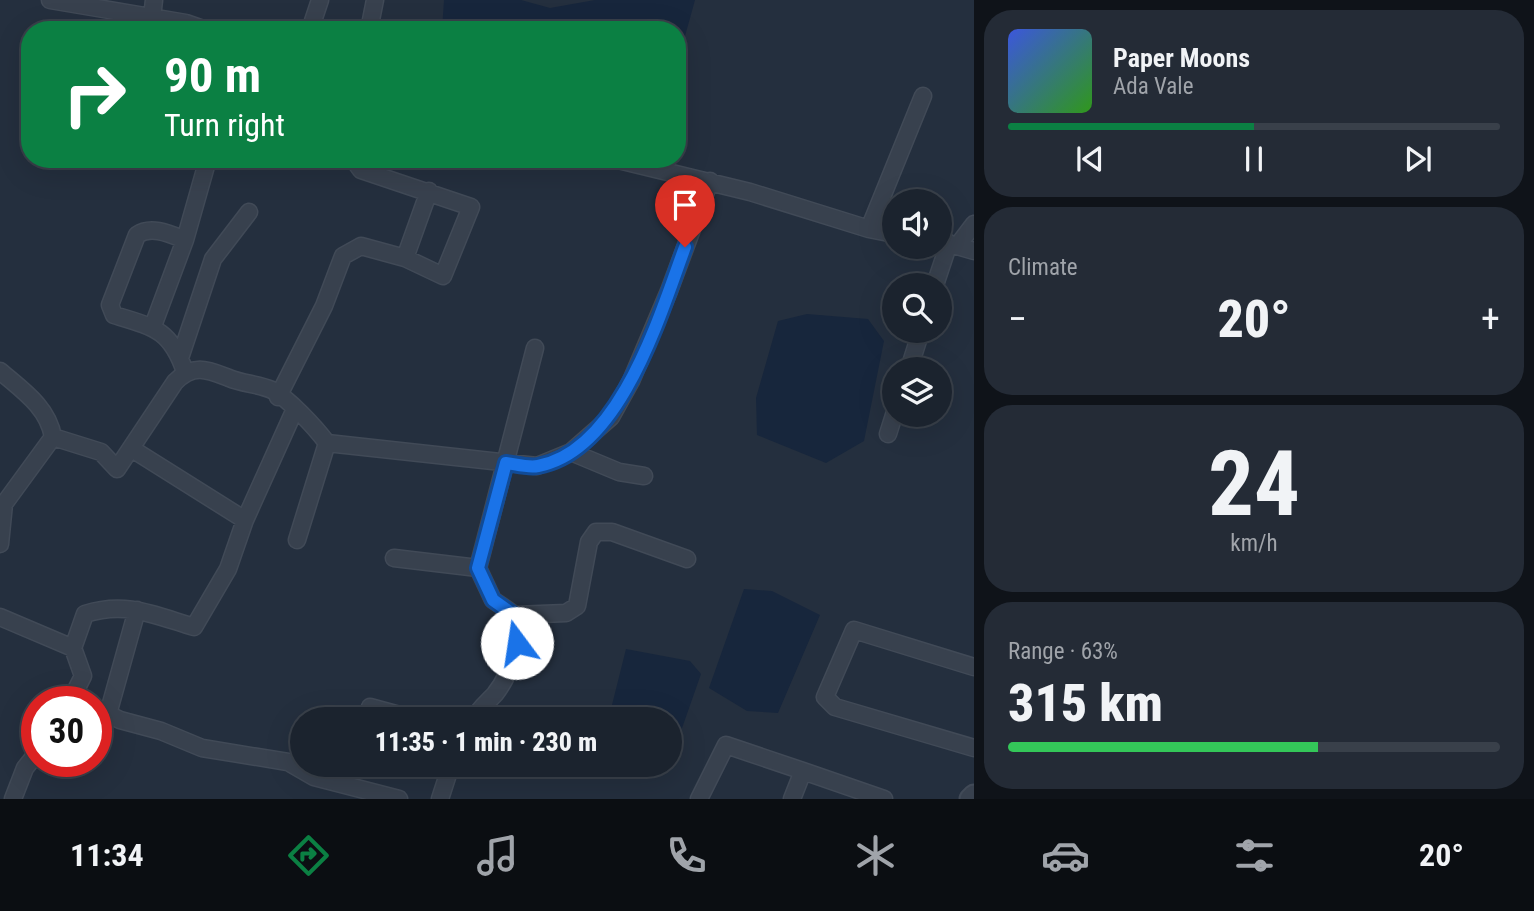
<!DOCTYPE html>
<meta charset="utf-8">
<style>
:root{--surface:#1b232e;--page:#242b36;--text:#f1f3f6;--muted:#a0a4aa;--line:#39404a;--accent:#0b8043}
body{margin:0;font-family:"Roboto Condensed",sans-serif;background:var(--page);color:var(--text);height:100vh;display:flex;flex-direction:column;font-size:26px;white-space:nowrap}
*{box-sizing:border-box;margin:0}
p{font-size:23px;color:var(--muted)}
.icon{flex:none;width:38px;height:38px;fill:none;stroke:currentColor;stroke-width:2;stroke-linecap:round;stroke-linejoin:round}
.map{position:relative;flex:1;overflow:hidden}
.drawer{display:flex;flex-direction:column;gap:10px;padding:10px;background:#0f1319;width:560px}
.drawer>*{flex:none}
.hud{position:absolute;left:21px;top:21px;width:665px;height:147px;border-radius:28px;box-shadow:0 7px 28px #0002,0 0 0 2px var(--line);background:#0b8043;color:#fff;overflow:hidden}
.tools{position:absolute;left:882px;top:189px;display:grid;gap:14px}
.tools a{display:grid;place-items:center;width:70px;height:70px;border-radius:50%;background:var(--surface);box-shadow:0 7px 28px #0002,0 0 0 2px var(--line);font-size:35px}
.speed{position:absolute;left:21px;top:686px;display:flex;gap:14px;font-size:35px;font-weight:700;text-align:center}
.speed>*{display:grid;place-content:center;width:91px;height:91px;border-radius:50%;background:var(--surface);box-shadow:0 7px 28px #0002,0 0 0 2px var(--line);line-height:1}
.speed .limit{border:10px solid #d22;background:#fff;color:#111}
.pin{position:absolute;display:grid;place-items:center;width:60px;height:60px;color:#fff;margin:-72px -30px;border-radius:50% 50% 50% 0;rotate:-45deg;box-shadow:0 0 7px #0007}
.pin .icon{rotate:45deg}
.me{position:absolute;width:77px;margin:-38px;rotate:346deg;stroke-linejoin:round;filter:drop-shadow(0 0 5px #0008)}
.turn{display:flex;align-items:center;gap:24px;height:147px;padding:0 28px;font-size:32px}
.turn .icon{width:91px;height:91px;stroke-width:2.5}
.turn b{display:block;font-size:49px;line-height:60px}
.big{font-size:52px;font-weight:800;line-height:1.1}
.drawer .widget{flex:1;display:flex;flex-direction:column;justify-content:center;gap:10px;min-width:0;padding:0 24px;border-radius:28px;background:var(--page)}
.drawer .dial{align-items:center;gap:0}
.dial b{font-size:91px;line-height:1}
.song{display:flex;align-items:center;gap:21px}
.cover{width:84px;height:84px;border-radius:10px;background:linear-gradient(135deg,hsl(230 70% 55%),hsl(110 70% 35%))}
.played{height:7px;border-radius:4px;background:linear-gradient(90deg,var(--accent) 50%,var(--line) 50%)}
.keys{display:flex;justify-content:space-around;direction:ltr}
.heat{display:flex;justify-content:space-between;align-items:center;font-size:38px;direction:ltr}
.charge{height:10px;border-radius:5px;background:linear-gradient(90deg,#34c759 63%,var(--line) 0)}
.trip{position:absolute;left:290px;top:707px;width:392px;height:70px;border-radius:35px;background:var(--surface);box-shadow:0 7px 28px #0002,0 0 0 2px var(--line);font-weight:800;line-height:70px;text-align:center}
.tabs{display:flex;height:112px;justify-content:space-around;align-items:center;background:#0b0e12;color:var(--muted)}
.tabs .icon{width:49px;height:49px}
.tabs .active{color:var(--accent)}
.tabs b{font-size:32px;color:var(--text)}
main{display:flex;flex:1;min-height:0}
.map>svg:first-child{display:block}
.water{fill:#17263c}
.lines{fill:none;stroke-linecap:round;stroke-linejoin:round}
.minor-casing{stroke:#414a57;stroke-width:19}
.tertiary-casing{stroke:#414a57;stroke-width:23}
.minor{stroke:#38414e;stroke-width:16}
.tertiary{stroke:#38414e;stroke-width:19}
.route-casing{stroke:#114b97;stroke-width:18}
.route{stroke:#1a73e8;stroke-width:12}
</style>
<main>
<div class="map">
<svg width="974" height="799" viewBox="0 0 974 799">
<rect width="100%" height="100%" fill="#242f3e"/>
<!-- water -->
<path class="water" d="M 444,0 L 521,0 L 550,8 L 595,0 L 695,0 L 677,65 L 677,30 L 442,30 Z
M 807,314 L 868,319 L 884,341 L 864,441 L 826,463 L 757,435 L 756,398 L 778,321 Z
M 744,589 L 772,591 L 820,615 L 778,713 L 747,711 L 709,688 Z
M 626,649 L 690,661 L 701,674 L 681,731 L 670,731 L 670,719 L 609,717 Z"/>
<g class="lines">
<!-- minor casing -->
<g class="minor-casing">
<path id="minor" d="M 50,0 L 186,23 L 206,30
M 152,18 L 154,0
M 310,30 L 320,0
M 369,30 L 375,0
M 614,159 L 750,192 L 869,229 L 894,234
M 869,229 L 923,96
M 940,241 L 974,251
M 958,245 L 974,224
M 405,258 L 429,191
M 935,285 L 949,243
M 153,326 L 185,240
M 180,358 L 213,259 L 249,212
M 909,369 L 921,331
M 0,371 C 22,390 48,407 53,437
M 185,372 C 171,330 154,327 114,315 L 110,305 L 137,235 C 151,225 170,234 185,240 L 208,159
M 278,397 L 324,306 L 343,256 L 361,246 L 405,258 L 443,276 L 471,207 L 361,170 L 353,159
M 888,434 L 894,415
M 132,449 L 245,520
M 571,452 L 619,472 L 644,476
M 297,540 L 327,443
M 0,544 L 4,504 L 53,437 L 101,452 L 117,469 L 175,382 C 194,363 208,370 229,378 C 243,384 259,384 272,390 C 289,399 315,427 327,443 L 537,466 L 571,452 L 611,417 L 631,381 L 669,291 L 710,181
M 394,558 L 478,568
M 515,615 L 566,613 L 577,606 L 589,542 L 596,532 L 612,532 L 687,559
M 0,617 L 73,648 L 83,676 L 70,702
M 73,648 L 85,614 C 126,601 154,615 194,627 L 228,569 L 245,520 L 295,409
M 974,667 L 854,630 L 825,697 L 835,707 L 974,748
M 370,707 L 414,719
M 96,708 L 120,720 L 161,731 L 202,748 L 288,762 L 314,777 L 399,799
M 108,714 L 137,610
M 474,719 C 478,709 488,702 495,694 C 514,670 517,644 515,615 L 493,600 L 478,568 L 535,348
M 13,799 L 25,768 L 37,753
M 440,799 L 451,765
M 699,799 L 726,745 L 803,771
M 792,799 L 803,771 L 884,799"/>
</g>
<!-- tertiary casing -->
<g class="tertiary-casing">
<path id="tertiary" d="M 970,799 L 974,795"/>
</g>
<!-- minor -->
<use href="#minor" class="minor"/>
<!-- tertiary -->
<use href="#tertiary" class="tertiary"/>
</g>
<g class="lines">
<!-- route casing -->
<g class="route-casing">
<path id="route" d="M 517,643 L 514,615 L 493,600 L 478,568 L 506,463 C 515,464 528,468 538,466 C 620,451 660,315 685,247"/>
</g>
<!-- route -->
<use href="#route" class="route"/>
</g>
</svg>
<div class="tools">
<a><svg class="icon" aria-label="sound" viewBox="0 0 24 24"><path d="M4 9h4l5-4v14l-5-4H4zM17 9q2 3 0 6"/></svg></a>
<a><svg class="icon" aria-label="search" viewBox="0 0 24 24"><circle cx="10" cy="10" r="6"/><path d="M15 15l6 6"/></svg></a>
<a><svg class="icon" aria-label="layers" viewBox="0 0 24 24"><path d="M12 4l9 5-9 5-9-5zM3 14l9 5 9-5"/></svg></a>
</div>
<div class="speed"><div class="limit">30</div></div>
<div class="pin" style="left:685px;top:247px;background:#d93025"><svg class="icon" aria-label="arrive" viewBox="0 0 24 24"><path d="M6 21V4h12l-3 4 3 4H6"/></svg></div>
<svg class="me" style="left:517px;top:643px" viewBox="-20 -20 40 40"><circle r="19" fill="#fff"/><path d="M0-13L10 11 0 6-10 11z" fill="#1a73e8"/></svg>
<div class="trip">11:35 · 1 min · 230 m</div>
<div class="hud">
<div class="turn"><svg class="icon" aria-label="right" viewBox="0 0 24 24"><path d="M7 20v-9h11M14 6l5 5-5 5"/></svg><div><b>90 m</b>Turn right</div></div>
</div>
</div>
<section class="drawer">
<div class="widget">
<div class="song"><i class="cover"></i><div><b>Paper Moons</b><p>Ada Vale</p></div></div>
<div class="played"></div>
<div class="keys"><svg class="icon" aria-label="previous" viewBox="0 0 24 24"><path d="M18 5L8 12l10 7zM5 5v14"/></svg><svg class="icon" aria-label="pause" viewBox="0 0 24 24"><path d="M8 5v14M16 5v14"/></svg><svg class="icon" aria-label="next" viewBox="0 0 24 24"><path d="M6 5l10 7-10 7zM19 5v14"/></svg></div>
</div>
<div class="widget"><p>Climate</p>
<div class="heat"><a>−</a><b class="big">20°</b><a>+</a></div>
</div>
<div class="widget dial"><b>24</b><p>km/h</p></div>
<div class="widget"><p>Range · 63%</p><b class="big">315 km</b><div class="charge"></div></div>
</section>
</main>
<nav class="tabs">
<b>11:34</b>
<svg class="icon active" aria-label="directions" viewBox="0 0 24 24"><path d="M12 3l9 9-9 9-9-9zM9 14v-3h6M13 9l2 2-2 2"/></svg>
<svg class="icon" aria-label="music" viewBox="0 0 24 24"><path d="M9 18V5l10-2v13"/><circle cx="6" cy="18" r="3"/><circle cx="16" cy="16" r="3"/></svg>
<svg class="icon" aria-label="phone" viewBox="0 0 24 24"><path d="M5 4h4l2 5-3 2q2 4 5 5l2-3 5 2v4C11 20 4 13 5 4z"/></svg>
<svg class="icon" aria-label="climate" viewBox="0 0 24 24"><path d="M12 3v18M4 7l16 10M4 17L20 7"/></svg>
<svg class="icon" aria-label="car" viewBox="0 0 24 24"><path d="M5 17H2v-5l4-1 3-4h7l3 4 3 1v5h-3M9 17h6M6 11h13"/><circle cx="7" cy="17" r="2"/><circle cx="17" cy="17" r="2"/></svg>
<svg class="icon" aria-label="filters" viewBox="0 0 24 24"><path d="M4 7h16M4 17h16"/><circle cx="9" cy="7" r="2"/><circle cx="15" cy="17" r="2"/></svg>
<b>20°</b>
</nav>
